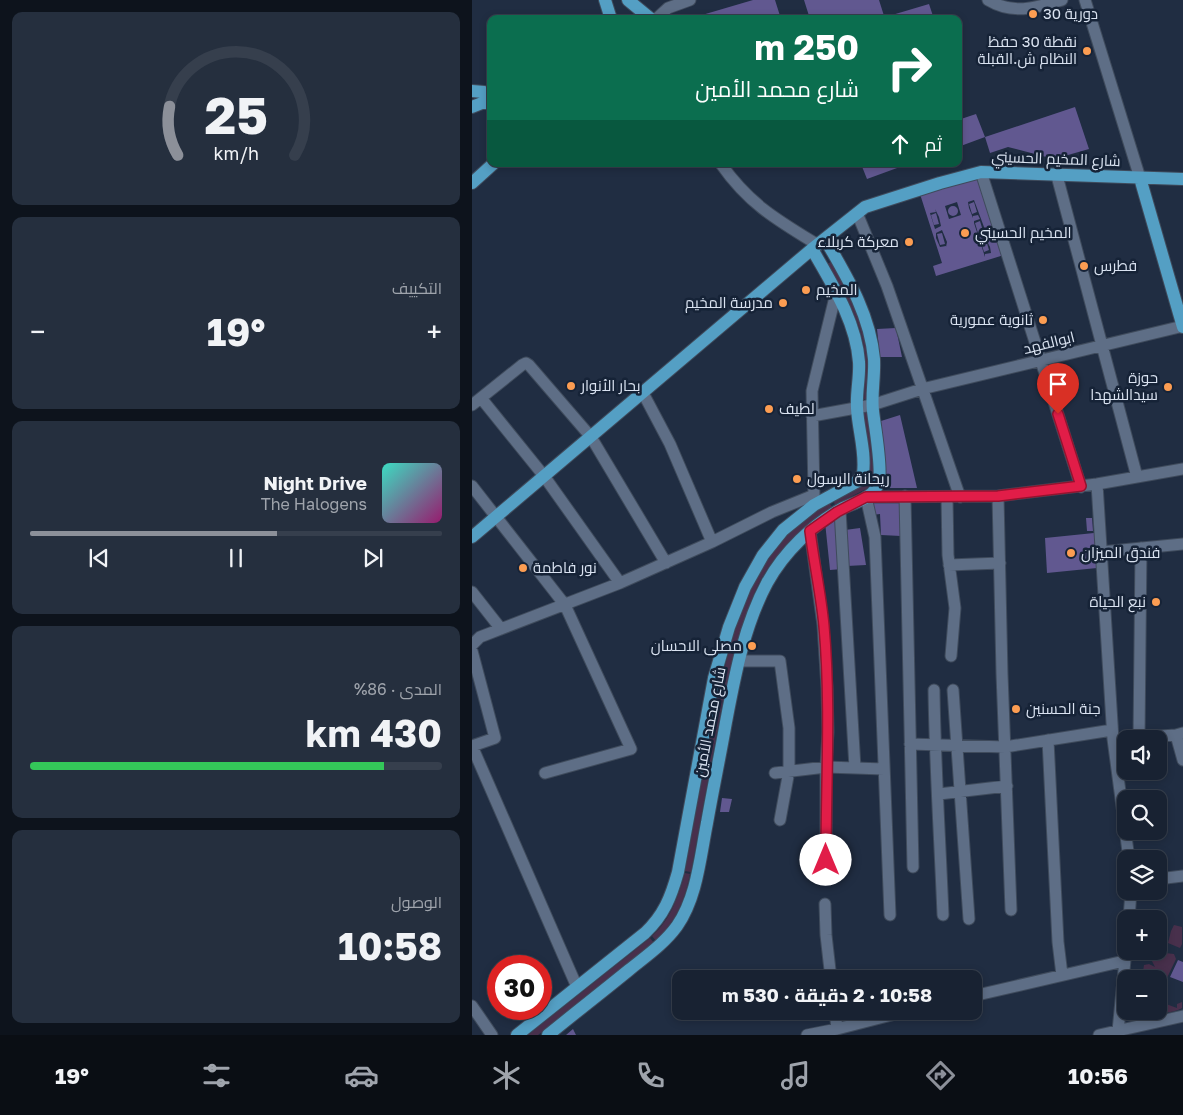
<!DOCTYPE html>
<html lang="ar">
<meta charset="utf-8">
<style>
:root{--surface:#182232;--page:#252f3e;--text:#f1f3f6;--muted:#9fa4ac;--line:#363f4d;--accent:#8c9099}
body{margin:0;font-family:"Golos Text",Cairo,sans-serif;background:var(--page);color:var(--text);direction:rtl;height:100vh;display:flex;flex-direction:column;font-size:19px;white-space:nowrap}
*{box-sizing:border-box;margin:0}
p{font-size:16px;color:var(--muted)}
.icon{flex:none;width:28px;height:28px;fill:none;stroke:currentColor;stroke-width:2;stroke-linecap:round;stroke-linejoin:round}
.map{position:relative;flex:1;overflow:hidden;direction:ltr}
.side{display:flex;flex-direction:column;gap:12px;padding:12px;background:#0d131c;width:472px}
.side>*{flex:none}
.hud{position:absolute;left:15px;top:15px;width:475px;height:152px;border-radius:10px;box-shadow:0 2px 8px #0003,0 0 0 1px var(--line);direction:rtl;background:#0b6e4f;color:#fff;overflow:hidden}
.fabs{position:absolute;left:645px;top:730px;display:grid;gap:10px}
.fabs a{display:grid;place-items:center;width:50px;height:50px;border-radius:10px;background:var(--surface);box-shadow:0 2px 8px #0003,0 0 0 1px var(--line);font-size:25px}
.speed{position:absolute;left:15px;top:955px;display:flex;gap:10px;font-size:25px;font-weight:700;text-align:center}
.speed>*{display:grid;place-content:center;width:65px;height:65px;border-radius:50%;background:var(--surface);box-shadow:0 2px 8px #0003,0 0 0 1px var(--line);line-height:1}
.speed .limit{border:8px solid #d22;background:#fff;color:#111}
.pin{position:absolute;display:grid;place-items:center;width:42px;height:42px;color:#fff;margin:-51px -21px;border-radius:50% 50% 50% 0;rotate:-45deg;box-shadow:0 0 5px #0007}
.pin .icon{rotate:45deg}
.me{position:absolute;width:55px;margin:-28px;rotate:0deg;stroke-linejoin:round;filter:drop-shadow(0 0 4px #0008)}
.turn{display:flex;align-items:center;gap:18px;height:105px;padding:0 20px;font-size:22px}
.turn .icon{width:65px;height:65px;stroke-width:2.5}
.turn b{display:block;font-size:35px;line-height:42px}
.then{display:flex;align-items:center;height:48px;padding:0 20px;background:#0003;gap:10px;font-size:19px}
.big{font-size:38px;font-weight:700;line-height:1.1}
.side .tile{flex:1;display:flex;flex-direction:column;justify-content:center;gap:8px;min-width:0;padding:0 18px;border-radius:10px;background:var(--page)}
.side .dial{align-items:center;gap:0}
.dial svg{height:130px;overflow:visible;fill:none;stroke:var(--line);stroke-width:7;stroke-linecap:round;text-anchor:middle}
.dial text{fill:var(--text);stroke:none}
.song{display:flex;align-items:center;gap:15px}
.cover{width:60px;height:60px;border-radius:8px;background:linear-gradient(135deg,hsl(170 70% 55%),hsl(320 70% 35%))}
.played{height:5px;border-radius:2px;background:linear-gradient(90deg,var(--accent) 60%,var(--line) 60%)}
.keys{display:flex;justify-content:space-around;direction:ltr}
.heat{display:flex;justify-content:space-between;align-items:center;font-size:28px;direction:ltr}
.charge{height:8px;border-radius:4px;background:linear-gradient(90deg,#34c759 86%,var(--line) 0)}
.trip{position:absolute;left:200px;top:970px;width:310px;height:50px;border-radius:10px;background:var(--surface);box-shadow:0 2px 8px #0003,0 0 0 1px var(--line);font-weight:700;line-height:50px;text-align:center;direction:rtl}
.dock{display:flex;height:80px;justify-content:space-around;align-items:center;background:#0a0e14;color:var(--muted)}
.dock .icon{width:35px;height:35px}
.dock .current{color:var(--accent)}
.dock b{font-size:22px;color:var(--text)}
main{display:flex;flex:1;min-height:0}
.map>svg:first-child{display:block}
.green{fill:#48304c}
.building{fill:#615890;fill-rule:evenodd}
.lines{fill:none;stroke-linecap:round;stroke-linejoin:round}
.minor-casing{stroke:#3f4b5c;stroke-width:13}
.major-casing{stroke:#3f4b5c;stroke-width:14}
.minor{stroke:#5e6e86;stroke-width:11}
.major{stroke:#549fc4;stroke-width:12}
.route-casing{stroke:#92132f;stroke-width:12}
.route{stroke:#e11d48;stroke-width:9}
.poi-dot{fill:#fc9d52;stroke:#162337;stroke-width:2}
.labels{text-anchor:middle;stroke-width:5;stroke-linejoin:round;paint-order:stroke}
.poi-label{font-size:15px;fill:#dae3f1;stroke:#162337;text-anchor:start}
.street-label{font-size:15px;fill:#dae3f1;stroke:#162337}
</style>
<main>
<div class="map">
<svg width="711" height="1035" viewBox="0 0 711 1035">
<rect width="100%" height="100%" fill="#202d42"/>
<!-- green -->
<path class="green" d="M 359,262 L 386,311 L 397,350 L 397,399 L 392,399 C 393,376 395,352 388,330 C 381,307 367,285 355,264 Z
M 391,410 L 396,410 L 402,465 L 401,483 L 394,489 L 363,505 L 361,500 L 392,484 L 397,477 L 398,468 Z
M 357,502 L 360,507 C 331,526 304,551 287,583 C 271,615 261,661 252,696 L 246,695 C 256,654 266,609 287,572 C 303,543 330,519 357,502 Z
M 245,698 L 251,699 L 219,872 L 213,871 Z
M 213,873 L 218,874 C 212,903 204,920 184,941 L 180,936 C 199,919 206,897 213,873 Z
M 702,925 L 710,927 L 710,944 L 708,948 L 696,943 L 699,931 Z
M 178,938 L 182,943 L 66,1035 L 56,1035 Z
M 685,952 L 702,954 L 704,959 L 694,980 L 686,979 L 681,972 L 671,972 L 672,965 L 677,964 L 683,967 L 680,961 Z
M 710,1002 L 710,1008 C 705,1011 697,1013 692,1012 L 690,1010 L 694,1004 L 705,1008 L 705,1004 Z"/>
<!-- building -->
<path class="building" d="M 281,0 L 303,0 L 309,19 L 231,19 L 230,15 Z
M 332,0 L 407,0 L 413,19 L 338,19 Z
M 457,4 L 462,19 L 421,19 L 420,15 Z
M 603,107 L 617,149 L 582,159 L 536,147 L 518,153 L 513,137 Z
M 504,114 L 513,137 L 486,147 L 486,120 Z
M 389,164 L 436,164 L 395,179 Z
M 504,175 L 532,255 L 464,276 L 461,266 L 470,263 L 448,194 ZM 502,200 L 512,227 L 513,235 L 512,234 L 507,235 L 508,240 L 513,237 L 518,247 L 519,253 L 513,254 L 513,257 L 502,223 L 502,219 L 502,221 L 508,219 L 506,215 L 501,216 L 501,218 L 497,208 L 496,202 ZM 485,202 L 489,215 L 477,219 L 473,206 ZM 463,209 L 467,217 L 469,226 L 463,229 L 458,213 L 464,212 ZM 470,230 L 475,242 L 474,247 L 474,246 L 468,247 L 464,238 L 464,231 L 464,233 Z
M 502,202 L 505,212 L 500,214 L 497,204 Z
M476 211a5 5 0 1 1 10 0a5 5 0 1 1-10 0Z
M 464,213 L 467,224 L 462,225 L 459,215 Z
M 508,221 L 511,231 L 506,233 L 503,223 Z
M 470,233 L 473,244 L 468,245 L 465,234 Z
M 514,240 L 517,250 L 512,252 L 509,242 Z
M 424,328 L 430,357 L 408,357 L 405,329 Z
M 428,415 L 445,488 L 411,488 L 412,455 L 409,421 Z
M 400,501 L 428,501 L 429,536 L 409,535 L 408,514 L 400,515 Z
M 614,518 L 620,518 L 621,531 L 615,531 Z
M 367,520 L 370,569 L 358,570 L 353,522 Z
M 388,528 L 394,565 L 375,566 L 373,530 Z
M 622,533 L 625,568 L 575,573 L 573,538 Z
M 250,798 L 260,799 L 257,812 L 248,812 Z
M 706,960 L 711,962 L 711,982 L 698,977 Z
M 101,1029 L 104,1035 L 94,1035 Z"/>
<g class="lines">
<!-- minor casing -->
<g class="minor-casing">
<path id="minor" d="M 516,0 C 541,15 563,8 590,0
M 613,0 L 668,178
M 184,19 L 196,8 L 218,0
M 249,164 C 277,204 305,220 346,245
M 509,172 L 609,487
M 585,176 L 665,477
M 385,213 L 415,286 L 488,497
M 171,393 L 198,444 L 240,542
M 9,398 L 72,476 L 148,583
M 0,405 L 50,365 L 54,363 L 57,365 L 119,437 L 194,563
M 340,416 L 400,405 L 450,389 L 711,326
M 625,484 L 641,739 L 657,859
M 0,486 L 93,605 L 159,749 L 73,773
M 342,495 L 340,391 L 364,293
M 433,496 L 441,867
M 526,496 L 530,674 L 539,910
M 475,497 L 476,555 L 483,608 L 479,656
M 368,510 L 383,768
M 338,531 L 351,625 L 355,688 L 356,732 L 354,767 L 354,878
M 629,552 L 711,544
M 477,565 L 528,563
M 0,592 L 29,629
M 0,645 L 8,637 L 148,583 L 240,542 L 300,512 L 342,495 L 342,505
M 0,651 L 23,738 L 0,746
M 267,661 L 308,661 L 317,728 L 317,771 L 308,820
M 462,690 C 463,765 468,840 471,915
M 481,690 L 497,919
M 704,735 L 711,760
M 667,737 L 669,548
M 641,739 L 704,735 L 711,733
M 576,740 L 586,942 L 590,975
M 438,744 L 533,747 L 640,730
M 0,746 L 105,987
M 303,773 L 354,767 L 412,769
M 467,794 L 535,786
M 686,879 L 711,876
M 353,904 L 354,935 L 359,979
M 418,915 L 403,537 L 394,497 L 526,496 L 625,484 L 711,469
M 657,919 L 659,891
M 501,996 L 652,961
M 0,1006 L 20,1035
M 363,1011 L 365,1029
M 646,1031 L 654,950
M 335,1035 L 365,1029 L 435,1011
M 627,1035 L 711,1016"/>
</g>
<!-- major casing -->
<g class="major-casing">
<path id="major" d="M 133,0 L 139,19
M 156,0 L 179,19
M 0,91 L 12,92 L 19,99
M 0,107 L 10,103 L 19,103
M 668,178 L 711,327
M 0,183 L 21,164
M 0,537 L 340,249 L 393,207 L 468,183 L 509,172 L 711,179
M 45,1035 L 173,933 C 192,915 199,897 206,872 L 242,678 L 257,627 L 273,587 L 291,555 L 311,530 L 342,505 L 386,481 L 391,473 C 394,452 386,429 385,408 C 384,392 388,377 387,362 C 384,321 360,284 340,249
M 76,1035 C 103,1013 130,992 157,970 C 173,957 192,944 205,926 C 225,897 228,858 235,823 C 241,789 248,756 254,722 C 263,675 272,626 295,583 C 312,552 340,525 371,508 C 384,502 404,497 407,481 C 410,466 403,428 401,411 C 399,394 403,377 402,359 C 398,314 375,277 353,239"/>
</g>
<!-- minor -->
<use href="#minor" class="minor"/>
<!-- major -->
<use href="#major" class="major"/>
</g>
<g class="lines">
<!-- route casing -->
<g class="route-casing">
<path id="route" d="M 354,860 C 354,782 359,704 352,626 C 349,594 342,563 338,531 L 365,512 L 394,497 L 526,496 L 609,486 L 586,414"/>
</g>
<!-- route -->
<use href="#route" class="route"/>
</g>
<!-- markers -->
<g class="poi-dot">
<circle cx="561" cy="14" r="5"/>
<circle cx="615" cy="51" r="5"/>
<circle cx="493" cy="233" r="5"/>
<circle cx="437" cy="242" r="5"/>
<circle cx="612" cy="266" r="5"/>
<circle cx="334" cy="290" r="5"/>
<circle cx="311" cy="303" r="5"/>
<circle cx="571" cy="320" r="5"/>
<circle cx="99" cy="386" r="5"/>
<circle cx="696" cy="387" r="5"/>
<circle cx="297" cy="409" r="5"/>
<circle cx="325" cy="479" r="5"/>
<circle cx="599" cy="553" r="5"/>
<circle cx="51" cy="568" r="5"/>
<circle cx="684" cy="602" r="5"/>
<circle cx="280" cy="646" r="5"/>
<circle cx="544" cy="709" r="5"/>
</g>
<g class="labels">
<!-- poi labels -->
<g class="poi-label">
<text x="571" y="19">دورية 30</text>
<text x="605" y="47" text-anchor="end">نقطة 30 حفظ<tspan x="605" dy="17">النظام ش.القبلة</tspan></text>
<text x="503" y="238">المخيم الحسيني</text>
<text x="427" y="247" text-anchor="end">معركة كربلاء</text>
<text x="622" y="271">فطرس</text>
<text x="344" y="295">المخيم</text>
<text x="301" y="308" text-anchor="end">مدرسة المخيم</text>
<text x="561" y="325" text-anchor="end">ثانوية عمورية</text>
<text x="686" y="383" text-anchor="end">حوزة<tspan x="686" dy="17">سيدالشهدا</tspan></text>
<text x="109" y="391">بحار الأنوار</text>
<text x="307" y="414">لطيف</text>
<text x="335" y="484">ريحانة الرسول</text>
<text x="609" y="558">فندق الميزان</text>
<text x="61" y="573">نور فاطمة</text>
<text x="674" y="607" text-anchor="end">نبع الحياة</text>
<text x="270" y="651" text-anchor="end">مصلى الاحسان</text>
<text x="554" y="714">جنة الحسنين</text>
</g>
<!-- street labels -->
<g class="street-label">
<text transform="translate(584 159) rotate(2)" y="5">شارع المخيم الحسيني</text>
<text transform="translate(577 343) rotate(-14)" y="5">ابوالفهد</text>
<text transform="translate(238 722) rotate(-79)" y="5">شارع محمد الأمين</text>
</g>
</g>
</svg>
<div class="fabs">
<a><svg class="icon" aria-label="sound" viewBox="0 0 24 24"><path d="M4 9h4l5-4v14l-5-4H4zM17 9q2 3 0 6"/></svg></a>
<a><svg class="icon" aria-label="search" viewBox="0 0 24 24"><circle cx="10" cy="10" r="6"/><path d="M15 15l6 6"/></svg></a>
<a><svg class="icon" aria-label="layers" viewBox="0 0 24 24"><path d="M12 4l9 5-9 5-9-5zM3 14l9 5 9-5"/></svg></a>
<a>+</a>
<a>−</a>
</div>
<div class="speed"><div class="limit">30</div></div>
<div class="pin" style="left:586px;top:414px;background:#d93025"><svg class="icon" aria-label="arrive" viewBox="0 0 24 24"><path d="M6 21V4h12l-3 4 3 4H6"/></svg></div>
<svg class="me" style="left:354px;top:860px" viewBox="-20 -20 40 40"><circle r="19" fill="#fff"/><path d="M0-13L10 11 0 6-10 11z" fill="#e11d48"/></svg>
<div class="trip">10:58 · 2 دقيقة · 530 m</div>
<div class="hud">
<div class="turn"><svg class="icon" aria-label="right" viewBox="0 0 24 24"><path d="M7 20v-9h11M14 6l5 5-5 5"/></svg><div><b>250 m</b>شارع محمد الأمين</div></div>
<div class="then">ثم<svg class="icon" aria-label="ahead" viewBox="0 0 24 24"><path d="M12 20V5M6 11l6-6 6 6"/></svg></div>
</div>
</div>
<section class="side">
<div class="tile dial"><svg viewBox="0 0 100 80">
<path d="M14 69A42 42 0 1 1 86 69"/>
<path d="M14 69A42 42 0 0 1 9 39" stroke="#8c9099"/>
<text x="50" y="56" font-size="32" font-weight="700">25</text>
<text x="50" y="72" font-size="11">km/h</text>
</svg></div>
<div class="tile"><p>التكييف</p>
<div class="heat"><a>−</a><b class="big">19°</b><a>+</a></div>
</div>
<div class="tile">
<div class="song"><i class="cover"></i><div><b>Night Drive</b><p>The Halogens</p></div></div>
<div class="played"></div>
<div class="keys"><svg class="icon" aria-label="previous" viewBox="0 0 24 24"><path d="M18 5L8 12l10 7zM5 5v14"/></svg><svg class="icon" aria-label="pause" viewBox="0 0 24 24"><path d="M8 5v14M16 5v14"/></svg><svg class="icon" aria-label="next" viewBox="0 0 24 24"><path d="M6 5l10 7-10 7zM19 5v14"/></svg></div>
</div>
<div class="tile"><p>المدى · 86%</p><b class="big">430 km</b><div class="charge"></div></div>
<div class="tile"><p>الوصول</p><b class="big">10:58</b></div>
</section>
</main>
<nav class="dock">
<b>10:56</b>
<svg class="icon current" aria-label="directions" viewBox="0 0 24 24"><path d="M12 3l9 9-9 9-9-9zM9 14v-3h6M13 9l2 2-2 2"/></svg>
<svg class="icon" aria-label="music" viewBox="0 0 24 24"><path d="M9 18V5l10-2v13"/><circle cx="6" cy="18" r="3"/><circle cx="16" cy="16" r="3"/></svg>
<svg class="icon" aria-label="phone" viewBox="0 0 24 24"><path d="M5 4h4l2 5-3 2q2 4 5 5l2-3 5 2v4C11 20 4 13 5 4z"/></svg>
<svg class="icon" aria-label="climate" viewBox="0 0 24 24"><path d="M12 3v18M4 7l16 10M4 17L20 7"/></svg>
<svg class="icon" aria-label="car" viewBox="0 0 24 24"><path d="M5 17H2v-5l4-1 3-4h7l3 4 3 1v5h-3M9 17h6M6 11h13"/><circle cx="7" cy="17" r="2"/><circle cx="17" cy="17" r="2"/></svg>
<svg class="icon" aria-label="filters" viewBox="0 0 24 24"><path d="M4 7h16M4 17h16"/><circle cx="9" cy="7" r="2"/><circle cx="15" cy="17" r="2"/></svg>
<b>19°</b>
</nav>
